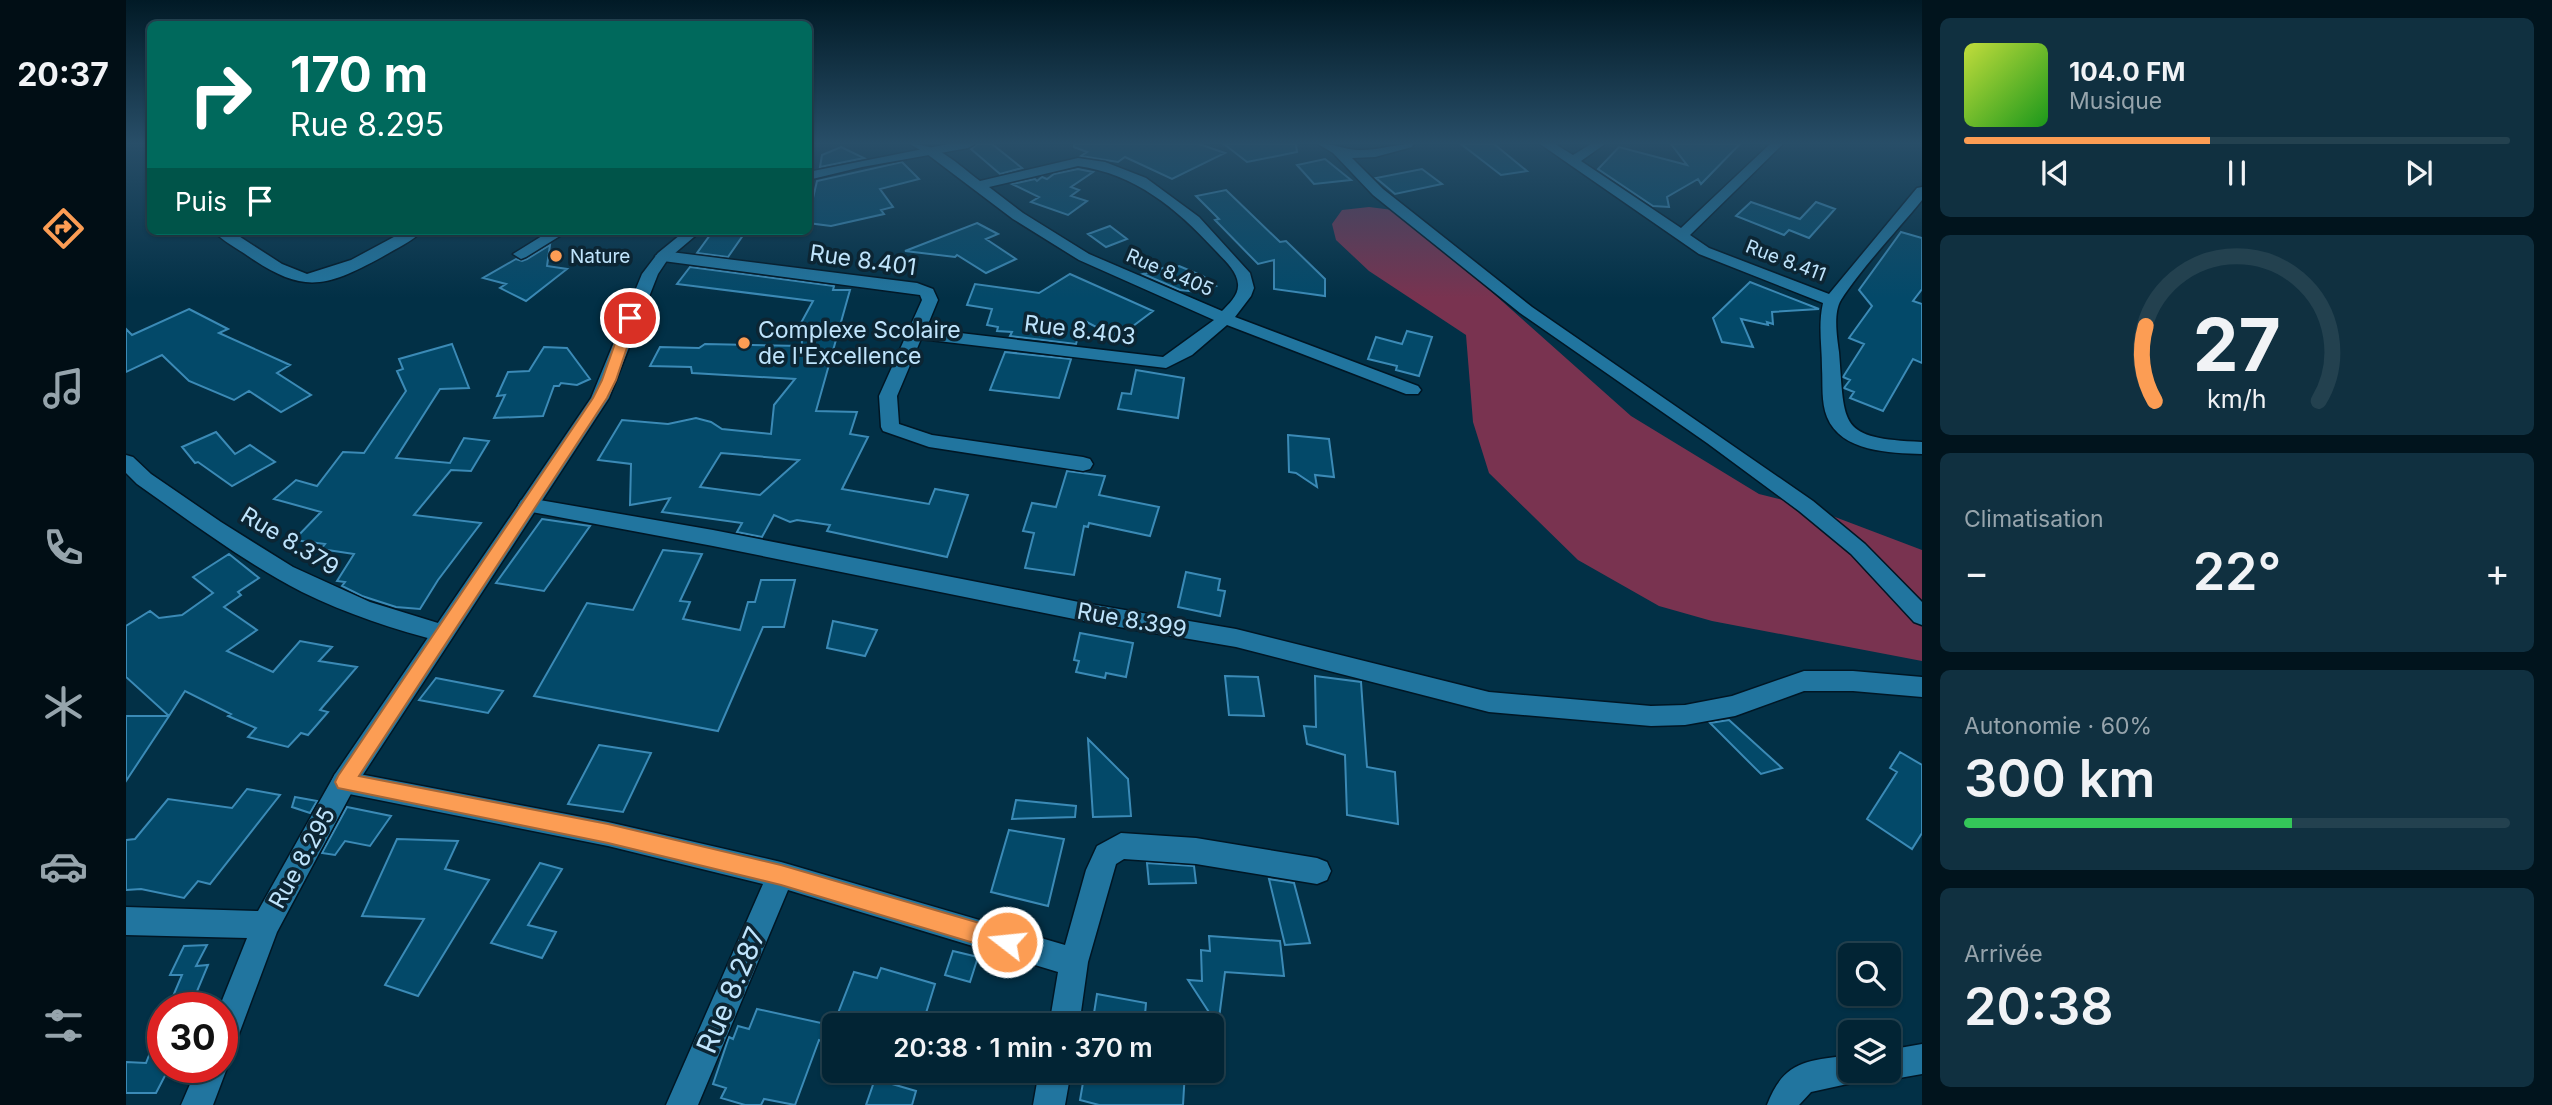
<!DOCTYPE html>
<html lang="fr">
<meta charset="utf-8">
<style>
:root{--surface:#022434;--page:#103040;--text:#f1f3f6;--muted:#96a4ac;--line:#23414f;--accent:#fc9d54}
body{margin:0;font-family:Inter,sans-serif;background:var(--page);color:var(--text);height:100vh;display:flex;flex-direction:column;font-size:26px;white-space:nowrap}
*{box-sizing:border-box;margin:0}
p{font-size:23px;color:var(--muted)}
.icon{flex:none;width:38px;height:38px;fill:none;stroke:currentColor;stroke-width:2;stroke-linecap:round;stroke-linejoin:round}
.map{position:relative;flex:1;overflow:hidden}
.side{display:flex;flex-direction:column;gap:18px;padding:18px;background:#01141d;width:630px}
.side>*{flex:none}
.banner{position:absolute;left:21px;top:21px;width:665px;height:214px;border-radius:10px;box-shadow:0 2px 5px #0004,0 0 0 2px var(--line);background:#00695c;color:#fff;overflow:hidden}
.buttons{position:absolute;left:1712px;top:943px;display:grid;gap:14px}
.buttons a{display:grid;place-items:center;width:63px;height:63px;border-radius:10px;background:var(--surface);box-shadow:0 2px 5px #0004,0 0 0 2px var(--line);font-size:35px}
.speed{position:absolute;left:21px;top:992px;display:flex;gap:14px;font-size:35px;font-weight:700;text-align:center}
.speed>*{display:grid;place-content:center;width:91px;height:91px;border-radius:50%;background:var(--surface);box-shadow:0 2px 5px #0004,0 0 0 2px var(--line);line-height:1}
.speed .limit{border:10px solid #d22;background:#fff;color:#111}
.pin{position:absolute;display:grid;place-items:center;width:60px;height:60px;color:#fff;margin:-30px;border:4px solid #fff;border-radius:50%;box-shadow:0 2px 7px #0007}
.me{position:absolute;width:77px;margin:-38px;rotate:286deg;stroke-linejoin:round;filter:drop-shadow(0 0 5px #0008)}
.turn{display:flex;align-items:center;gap:24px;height:147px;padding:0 28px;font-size:32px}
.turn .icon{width:91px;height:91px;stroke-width:2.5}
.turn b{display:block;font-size:49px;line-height:60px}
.then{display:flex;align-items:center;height:66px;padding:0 28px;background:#0003;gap:14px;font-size:26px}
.big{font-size:52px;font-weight:600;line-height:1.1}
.side .widget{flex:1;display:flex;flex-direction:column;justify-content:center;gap:10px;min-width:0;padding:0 24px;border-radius:10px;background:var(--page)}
.side .dial{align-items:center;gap:0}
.dial svg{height:182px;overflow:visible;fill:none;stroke:var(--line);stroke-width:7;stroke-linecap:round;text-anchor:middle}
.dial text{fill:var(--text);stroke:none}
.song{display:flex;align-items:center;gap:21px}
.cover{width:84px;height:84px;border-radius:10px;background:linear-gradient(135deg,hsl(70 70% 55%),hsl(120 70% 35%))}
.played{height:7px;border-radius:4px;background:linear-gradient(90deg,var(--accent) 45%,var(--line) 45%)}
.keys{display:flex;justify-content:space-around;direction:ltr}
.heat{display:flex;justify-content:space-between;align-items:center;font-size:38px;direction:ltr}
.charge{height:10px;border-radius:5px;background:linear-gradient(90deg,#34c759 60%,var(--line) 0)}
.trip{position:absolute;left:696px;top:1013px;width:402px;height:70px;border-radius:10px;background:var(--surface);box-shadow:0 2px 5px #0004,0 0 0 2px var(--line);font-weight:600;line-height:70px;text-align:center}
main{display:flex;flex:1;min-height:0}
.tab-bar{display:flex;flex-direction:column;width:126px;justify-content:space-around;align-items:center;background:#010e15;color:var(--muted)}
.tab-bar .icon{width:49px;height:49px}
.tab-bar .current{color:var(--accent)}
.tab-bar b{font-size:32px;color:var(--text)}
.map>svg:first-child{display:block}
.green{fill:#793350}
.building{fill:#034969;stroke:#3b8ab6;stroke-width:2;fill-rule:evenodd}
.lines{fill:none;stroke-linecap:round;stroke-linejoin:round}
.minor-casing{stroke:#001624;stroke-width:3}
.tertiary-casing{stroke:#001624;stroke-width:3}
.minor{fill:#21759f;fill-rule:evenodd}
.tertiary{fill:#21759f;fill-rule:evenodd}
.route{fill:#fc9d54;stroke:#a46637;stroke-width:2}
.poi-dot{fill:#fc9d54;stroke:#0c2533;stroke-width:2.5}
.labels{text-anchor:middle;stroke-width:7;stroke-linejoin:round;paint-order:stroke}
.far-poi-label{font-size:19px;fill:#bfe4fc;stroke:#0c2533;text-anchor:start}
.far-street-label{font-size:19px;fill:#bfe4fc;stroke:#0c2533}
.street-label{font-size:23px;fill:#bfe4fc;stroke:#0c2533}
.poi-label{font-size:23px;fill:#bfe4fc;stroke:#0c2533;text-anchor:start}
.near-street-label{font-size:28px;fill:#bfe4fc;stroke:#0c2533}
</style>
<main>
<nav class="tab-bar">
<b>20:37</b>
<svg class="icon current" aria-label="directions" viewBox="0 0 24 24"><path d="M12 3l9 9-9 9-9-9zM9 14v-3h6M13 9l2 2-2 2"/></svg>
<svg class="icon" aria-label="music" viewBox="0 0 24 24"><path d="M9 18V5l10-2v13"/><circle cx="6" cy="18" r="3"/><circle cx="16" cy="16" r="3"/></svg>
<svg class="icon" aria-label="phone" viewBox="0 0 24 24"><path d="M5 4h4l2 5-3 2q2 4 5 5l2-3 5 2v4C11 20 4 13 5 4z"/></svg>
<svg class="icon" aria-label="climate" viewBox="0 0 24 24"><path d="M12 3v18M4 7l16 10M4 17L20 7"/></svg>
<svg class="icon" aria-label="car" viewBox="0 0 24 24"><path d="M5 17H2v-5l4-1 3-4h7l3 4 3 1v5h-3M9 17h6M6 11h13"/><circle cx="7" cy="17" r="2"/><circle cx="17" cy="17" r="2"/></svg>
<svg class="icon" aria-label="filters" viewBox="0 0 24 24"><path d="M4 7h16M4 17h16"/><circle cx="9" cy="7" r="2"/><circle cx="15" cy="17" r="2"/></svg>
</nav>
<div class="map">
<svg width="1796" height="1105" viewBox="0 0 1796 1105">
<rect width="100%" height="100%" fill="#023046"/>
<!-- green -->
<path class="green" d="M 1243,207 L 1275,211 L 1505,416 L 1633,494 L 1680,506 L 1796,550 L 1796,661 L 1586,621 L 1533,606 L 1452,560 L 1363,473 L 1347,422 L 1340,335 L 1243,271 L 1210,240 L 1206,224 L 1216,210 Z"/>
<!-- building -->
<path class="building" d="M 851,144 L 866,144 L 896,168 L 874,174 L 845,149 Z
M 948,144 L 1073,144 L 1099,153 L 1046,179 L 999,157 L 992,162 L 955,156 L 961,152 L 948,147 Z
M 1098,144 L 1170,144 L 1171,152 L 1121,162 Z
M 1335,144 L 1368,144 L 1401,171 L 1375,175 Z
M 1545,144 L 1614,144 L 1575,184 L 1572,179 L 1541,197 L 1543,207 L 1527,206 L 1472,169 L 1493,147 L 1561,165 Z
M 715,147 L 738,158 L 694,167 L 696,155 Z
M 1199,159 L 1225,180 L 1188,184 L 1171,165 Z
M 776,162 L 793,179 L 754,189 L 767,207 L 755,210 L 758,214 L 705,226 L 682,223 L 682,197 L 687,198 L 691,181 Z
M 952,169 L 967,172 L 945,187 L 953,190 L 945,196 L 961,201 L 942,215 L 905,202 L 913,197 L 886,184 L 909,179 L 911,181 L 916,177 L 921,179 L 928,174 Z
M 1296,169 L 1316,184 L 1269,194 L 1250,178 Z
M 1100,190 L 1154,242 L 1160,241 L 1199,279 L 1199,296 L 1148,289 L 1148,260 L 1132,264 L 1089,220 L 1093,219 L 1070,196 Z
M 1625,202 L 1674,219 L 1690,202 L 1709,209 L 1683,238 L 1663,230 L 1658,235 L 1610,216 Z
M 851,223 L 872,234 L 860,239 L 890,259 L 860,273 L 831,255 L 829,257 L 779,251 Z
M 984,226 L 1001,239 L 980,247 L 962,234 Z
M 587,231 L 620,231 L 602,257 L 571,253 Z
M 1775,232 L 1796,238 L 1796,289 L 1787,301 L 1796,304 L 1796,363 L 1787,359 L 1757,411 L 1724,398 L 1728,392 L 1718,388 L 1724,380 L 1717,377 L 1738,344 L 1723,338 L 1746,306 L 1733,290 Z
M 424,245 L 421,266 L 441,269 L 400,301 L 374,288 L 380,284 L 357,278 L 390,259 L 396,261 L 401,259 Z
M 1053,266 L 1077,276 L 1090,286 L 1072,292 L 1054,290 L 1017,274 L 1040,267 L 1045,269 Z
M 564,267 L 708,286 L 707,290 L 724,290 L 690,411 L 731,412 L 724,434 L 742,437 L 716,489 L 803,504 L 809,489 L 842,495 L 821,557 L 701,531 L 704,525 L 671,520 L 664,522 L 648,515 L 636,537 L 611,532 L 616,523 L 536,512 L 544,498 L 504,505 L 505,464 L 472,460 L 496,420 L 542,424 L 570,418 L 585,422 L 596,429 L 645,434 L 648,405 L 669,379 L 566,373 L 565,367 L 524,366 L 534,347 L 573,348 L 579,344 L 676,346 L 675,323 L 687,301 L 551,284 ZM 595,453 L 673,460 L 634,495 L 574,487 Z
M 944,274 L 1027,311 L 991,338 L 957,320 L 950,344 L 884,336 L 886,332 L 871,331 L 872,327 L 861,325 L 866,309 L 841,305 L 849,284 L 913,293 Z
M 1624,282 L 1693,309 L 1646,312 L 1647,324 L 1641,322 L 1642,325 L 1615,319 L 1627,347 L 1596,342 L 1587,318 Z
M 63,309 L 102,329 L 93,333 L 164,365 L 151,373 L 185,395 L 155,412 L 123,391 L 108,400 L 63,381 L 36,355 L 0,372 L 0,329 L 6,335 Z
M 1281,331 L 1306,337 L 1293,376 L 1270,370 L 1271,366 L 1242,359 L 1250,337 L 1276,344 Z
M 326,344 L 343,388 L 314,389 L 270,458 L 324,463 L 338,438 L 363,441 L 345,471 L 325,470 L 288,515 L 355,523 L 312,580 L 294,609 L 270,607 L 236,596 L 216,586 L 219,582 L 211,581 L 228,554 L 195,549 L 199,544 L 168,540 L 195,512 L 148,499 L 170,480 L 191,486 L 217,452 L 238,453 L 280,391 L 271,371 L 277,369 L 273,359 Z
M 418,347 L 441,348 L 464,379 L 451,385 L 435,383 L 433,386 L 428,386 L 417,416 L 368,418 L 379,395 L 371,396 L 382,372 L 403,371 Z
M 879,352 L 945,359 L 933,398 L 864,390 Z
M 1010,370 L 1058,378 L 1052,418 L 992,409 L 996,393 L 1005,394 Z
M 90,432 L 109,454 L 124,445 L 149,462 L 106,486 L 72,462 L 69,463 L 56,447 Z
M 1162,435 L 1203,439 L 1208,477 L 1189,475 L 1191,487 L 1170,473 L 1163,472 Z
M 941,471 L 979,476 L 973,495 L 1033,507 L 1024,536 L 963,523 L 962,527 L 958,526 L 948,575 L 899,568 L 908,533 L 897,531 L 906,503 L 930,507 Z
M 416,519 L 464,526 L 418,591 L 370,583 Z
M 537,550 L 576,554 L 554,601 L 564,602 L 557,619 L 614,630 L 622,602 L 629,602 L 635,580 L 669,580 L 658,627 L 637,627 L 592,731 L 408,696 L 461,603 L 507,610 Z
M 103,554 L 133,578 L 112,592 L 115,595 L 98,607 L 131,630 L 101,651 L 147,672 L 174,641 L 206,647 L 193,661 L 231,667 L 194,710 L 202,712 L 182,735 L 175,733 L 162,747 L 122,737 L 130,728 L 102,716 L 105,714 L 59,691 L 43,716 L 0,677 L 0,626 L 24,611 L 33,618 L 56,615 L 87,593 L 67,577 Z
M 1060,572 L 1094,579 L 1092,590 L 1099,591 L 1094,616 L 1052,607 Z
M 707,621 L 751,630 L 739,656 L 701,648 Z
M 954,633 L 1007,643 L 1000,677 L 980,673 L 979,678 L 950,672 L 953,661 L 948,660 Z
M 1099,676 L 1132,677 L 1138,716 L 1103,715 Z
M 1189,676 L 1235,682 L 1241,767 L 1269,772 L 1272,824 L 1221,815 L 1219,755 L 1181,744 L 1178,726 L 1190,727 Z
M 310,678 L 377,691 L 362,713 L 293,700 Z
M 0,716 L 43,716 L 0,781 Z
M 1603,720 L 1656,768 L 1635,774 L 1584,723 Z
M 962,739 L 1002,779 L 1005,816 L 967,817 Z
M 473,745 L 525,753 L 497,812 L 442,804 Z
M 1774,752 L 1796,765 L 1796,833 L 1786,849 L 1741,819 L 1771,772 L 1764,768 Z
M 121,789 L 154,795 L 84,884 L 72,881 L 58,898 L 15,889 L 0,890 L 0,840 L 9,839 L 42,799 L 106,808 Z
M 169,797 L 191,801 L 184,813 L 166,807 Z
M 890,800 L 950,806 L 949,817 L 886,819 Z
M 221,807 L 265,816 L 244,846 L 219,841 L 209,855 L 196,853 Z
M 883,830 L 938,839 L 922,906 L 865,892 Z
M 271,839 L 332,841 L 319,869 L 363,880 L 292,996 L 259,985 L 298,919 L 236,916 Z
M 414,863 L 436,869 L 402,925 L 430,932 L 416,958 L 365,943 Z
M 1021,863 L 1068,866 L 1070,883 L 1023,884 Z
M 1143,879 L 1168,883 L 1184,943 L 1159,945 Z
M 1083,936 L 1154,941 L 1158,976 L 1099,972 L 1092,1026 L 1062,980 L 1076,981 L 1075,950 L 1084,951 Z
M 81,945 L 70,966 L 82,965 L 64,1008 L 42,1008 L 56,975 L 44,975 L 58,946 Z
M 827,951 L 852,957 L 844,982 L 819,975 Z
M 755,968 L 809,984 L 796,1026 L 707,1026 L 728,972 L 751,978 Z
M 971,994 L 1020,1003 L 1018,1026 L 966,1026 Z
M 631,1009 L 709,1026 L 709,1047 L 693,1040 L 669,1105 L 638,1099 L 635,1105 L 619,1105 L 595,1098 L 600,1088 L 587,1084 L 603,1037 L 607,1039 L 612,1026 L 623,1029 Z
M 36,1022 L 37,1068 L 43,1068 L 30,1093 L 0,1093 L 0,1062 L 20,1063 Z
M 959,1071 L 1059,1071 L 1057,1105 L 973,1105 L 954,1100 Z
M 749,1079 L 790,1091 L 786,1105 L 740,1105 Z"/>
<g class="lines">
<!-- minor casing -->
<g class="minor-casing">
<path id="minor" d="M 784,144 C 814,144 831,164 854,181 L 952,158 L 979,162 L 1020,178 L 1073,217 L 1124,273 L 1128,288 L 1125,296 L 1109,317 L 1292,386 L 1295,390 L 1292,394 L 1280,394 L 1101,325 L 1066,355 L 1040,368 L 795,339 L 771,396 L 773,424 L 806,435 L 957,457 L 964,459 L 967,464 L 964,469 L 957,471 L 803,447 L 757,431 L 755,427 L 753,396 L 796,300 L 794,295 L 537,261 L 529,256 L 537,251 L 791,283 L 807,289 L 812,300 L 800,329 L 1037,357 L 1088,320 L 953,260 L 887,219 L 801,154 ZM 952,166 C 1009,174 1050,208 1088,249 C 1096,258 1111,270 1112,284 C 1113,295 1103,304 1096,311 L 963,254 L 897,213 L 863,187 Z
M 1192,144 C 1207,143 1217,149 1231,150 C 1250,151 1268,144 1287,144 L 1286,147 L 1249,157 L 1226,158 L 1257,189 L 1406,307 L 1687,501 L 1739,544 L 1796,602 L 1796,625 L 1788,622 L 1725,554 L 1673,511 L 1581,443 L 1394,313 L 1247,195 L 1207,153 Z
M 1414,144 L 1429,144 L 1447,155 L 1465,144 L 1479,144 L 1455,161 L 1555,228 L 1644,144 L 1657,144 L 1564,235 L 1583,248 L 1703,294 L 1791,188 L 1796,187 L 1796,200 C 1771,231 1736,267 1715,300 C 1707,313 1711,337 1713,352 C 1719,427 1712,438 1796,442 L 1796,454 C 1764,453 1715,452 1701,417 C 1695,402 1697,384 1696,368 C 1696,346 1692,325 1697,303 L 1573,254 Z
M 88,231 L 105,231 L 156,264 L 181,274 L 225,260 L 279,231 L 296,231 C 286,242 269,249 256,257 C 199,288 177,294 122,256 C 111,248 96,241 88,231 Z
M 424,231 L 442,231 L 400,257 L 395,259 L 387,254 Z
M 0,455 L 7,457 L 25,474 L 95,522 L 167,567 L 244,602 L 325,627 L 328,633 L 325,639 L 317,642 C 269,630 221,614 176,592 C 118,562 65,522 11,484 L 0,473 Z
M 402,498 L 587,530 L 958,603 L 1110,629 L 1363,692 L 1525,706 L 1559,705 L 1606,696 L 1678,671 L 1727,671 L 1796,677 L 1796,697 L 1727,691 L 1678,691 L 1609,716 L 1559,725 L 1525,726 L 1363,712 L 1110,647 L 958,621 L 587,546 L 395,510 L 392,505 L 395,500 Z
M 218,771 L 482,822 L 655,862 L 939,945 L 960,870 L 971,846 L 995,833 L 1070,838 L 1191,858 L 1201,862 L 1205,871 L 1201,880 L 1191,884 L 1070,864 L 998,859 L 990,864 L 962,962 L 953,1026 L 923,1026 L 932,972 L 662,890 L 572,1105 L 540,1105 L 637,884 L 482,846 L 218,793 L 209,790 L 205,782 L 209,774 Z
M 1796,1044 L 1796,1074 L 1762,1080 L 1751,1076 L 1749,1071 L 1762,1071 L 1762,1050 Z
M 1724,1055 L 1724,1071 L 1739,1071 L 1735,1081 L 1685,1092 L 1673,1105 L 1641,1105 C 1658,1060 1681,1061 1724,1055 Z
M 913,1071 L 945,1071 L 939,1105 L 907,1105 Z"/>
</g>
<!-- tertiary casing -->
<g class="tertiary-casing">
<path id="tertiary" d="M 822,144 L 849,144 L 842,148 L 736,167 L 682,180 L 682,172 Z
M 559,231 L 575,231 L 542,259 L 532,274 L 483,398 L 227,790 L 151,932 L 107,1050 L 96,1054 L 96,1008 L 93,1008 L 121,938 L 0,935 L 0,907 L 132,911 L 209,774 L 465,398 L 516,274 L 532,253 Z
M 97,1057 L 101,1068 L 87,1105 L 55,1105 L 71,1068 L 96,1068 Z"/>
</g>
<!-- minor -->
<use href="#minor" class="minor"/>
<!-- tertiary -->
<use href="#tertiary" class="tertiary"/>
</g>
<!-- sky -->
<linearGradient id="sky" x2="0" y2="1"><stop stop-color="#011a26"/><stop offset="0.48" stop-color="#284e68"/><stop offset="1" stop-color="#284e68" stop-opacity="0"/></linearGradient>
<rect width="1796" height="298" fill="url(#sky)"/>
<!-- route -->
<path class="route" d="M 504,314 L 511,318 L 490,380 L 481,398 L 233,776 L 482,824 L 655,865 L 881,931 L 888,934 L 891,942 L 888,949 L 881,953 L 655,885 L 482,843 L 212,788 L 209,782 L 212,776 L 467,398 L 476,380 L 498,318 Z"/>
<!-- markers -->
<g class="poi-dot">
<circle cx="430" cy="256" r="7"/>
<circle cx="618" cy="343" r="7"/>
</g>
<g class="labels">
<!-- far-poi labels -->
<g class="far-poi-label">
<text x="444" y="263">Nature</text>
</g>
<!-- far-street labels -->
<g class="far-street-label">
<text transform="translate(1660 260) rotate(21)" y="7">Rue 8.411</text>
<text transform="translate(1044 272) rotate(23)" y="7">Rue 8.405</text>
</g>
<!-- street labels -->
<g class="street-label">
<text transform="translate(737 260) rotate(8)" y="8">Rue 8.401</text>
<text transform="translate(954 330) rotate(7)" y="8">Rue 8.403</text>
<text transform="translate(164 541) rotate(31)" y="8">Rue 8.379</text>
<text transform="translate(1006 620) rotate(10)" y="8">Rue 8.399</text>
<text transform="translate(176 858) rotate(-61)" y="8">Rue 8.295</text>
</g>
<!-- poi labels -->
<g class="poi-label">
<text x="632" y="338">Complexe Scolaire<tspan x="632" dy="26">de l'Excellence</tspan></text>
</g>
<!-- near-street labels -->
<g class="near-street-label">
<text transform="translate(605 990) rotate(-67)" y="10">Rue 8.287</text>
</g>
</g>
</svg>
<div class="buttons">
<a><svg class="icon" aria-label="search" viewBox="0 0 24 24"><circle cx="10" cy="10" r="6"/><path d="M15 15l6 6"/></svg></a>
<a><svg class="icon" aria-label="layers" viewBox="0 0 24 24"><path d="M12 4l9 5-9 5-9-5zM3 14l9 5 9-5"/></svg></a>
</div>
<div class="speed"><div class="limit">30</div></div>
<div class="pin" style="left:504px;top:318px;background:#d93025"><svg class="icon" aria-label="arrive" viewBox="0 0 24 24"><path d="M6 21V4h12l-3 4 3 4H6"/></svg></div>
<svg class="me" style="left:881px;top:942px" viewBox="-20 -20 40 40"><circle r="17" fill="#fc9d54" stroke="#fff" stroke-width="3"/><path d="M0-11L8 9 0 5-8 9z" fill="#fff"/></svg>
<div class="trip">20:38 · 1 min · 370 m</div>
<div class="banner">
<div class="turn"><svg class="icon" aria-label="right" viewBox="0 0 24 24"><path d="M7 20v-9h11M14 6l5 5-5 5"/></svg><div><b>170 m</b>Rue 8.295</div></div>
<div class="then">Puis<svg class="icon" aria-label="arrive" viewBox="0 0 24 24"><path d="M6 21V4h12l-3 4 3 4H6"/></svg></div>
</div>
</div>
<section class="side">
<div class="widget">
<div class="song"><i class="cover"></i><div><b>104.0 FM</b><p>Musique</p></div></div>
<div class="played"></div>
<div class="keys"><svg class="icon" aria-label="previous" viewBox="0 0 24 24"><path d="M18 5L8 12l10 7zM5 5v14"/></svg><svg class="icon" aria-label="pause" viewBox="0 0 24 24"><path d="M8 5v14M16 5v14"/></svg><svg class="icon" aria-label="next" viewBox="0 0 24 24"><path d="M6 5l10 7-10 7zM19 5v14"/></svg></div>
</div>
<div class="widget dial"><svg viewBox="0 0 100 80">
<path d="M14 69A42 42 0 1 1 86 69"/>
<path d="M14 69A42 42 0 0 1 10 36" stroke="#fc9d54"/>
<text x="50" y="56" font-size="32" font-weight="700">27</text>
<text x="50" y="72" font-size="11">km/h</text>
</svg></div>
<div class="widget"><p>Climatisation</p>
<div class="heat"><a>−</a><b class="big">22°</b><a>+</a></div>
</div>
<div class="widget"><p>Autonomie · 60%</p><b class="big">300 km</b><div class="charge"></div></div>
<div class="widget"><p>Arrivée</p><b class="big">20:38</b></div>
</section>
</main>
